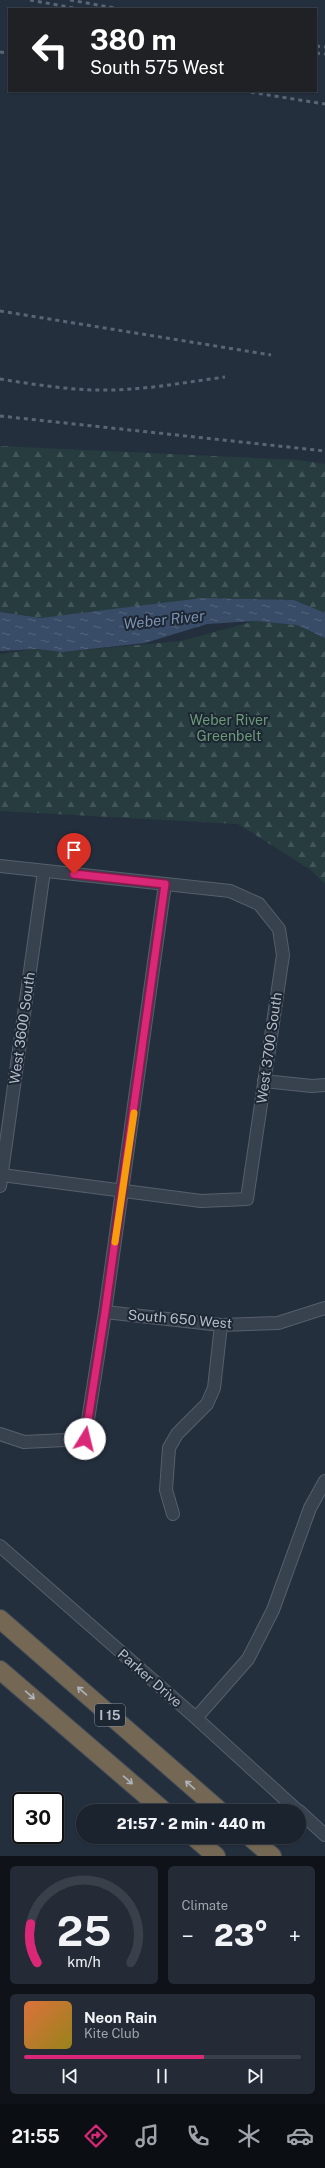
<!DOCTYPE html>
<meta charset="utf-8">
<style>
:root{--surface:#1b232e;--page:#242b36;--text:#f1f3f6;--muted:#a0a4aa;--line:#39404a;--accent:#db2777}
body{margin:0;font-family:"Public Sans",sans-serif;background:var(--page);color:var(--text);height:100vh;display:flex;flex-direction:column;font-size:15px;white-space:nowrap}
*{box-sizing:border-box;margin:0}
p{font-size:13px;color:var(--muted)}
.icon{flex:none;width:22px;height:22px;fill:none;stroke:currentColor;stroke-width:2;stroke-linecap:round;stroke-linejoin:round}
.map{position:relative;height:1856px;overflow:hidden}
.panel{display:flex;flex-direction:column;gap:10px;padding:10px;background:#0f1319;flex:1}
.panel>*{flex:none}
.top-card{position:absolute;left:8px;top:8px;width:309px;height:84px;border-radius:0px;box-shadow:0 1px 3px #0004,0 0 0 1px var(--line);background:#202124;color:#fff;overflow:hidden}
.speed{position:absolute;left:12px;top:1792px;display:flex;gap:8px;font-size:20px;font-weight:700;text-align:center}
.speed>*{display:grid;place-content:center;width:52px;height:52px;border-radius:50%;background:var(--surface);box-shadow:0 1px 3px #0004,0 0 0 1px var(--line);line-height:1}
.speed .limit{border:2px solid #111;border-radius:6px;background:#fff;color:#111}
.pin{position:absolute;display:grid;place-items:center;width:34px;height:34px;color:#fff;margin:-41px -17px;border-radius:50% 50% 50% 0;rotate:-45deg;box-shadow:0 0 4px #0007}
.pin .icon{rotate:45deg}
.me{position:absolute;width:44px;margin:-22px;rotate:9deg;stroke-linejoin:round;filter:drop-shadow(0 0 3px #0008)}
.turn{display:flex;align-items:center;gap:14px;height:84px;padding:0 16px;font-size:18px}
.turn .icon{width:52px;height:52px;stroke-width:2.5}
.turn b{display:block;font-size:28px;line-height:34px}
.big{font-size:30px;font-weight:800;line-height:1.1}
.panel .widget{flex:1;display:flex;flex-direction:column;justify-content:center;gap:6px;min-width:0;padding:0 14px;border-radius:6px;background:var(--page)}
.panel .dial{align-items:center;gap:0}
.dial svg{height:104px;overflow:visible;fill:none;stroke:var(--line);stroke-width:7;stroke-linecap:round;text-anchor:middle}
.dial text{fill:var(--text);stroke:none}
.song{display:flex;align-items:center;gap:12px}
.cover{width:48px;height:48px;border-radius:6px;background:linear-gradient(135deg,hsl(20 70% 55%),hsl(50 70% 35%))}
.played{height:4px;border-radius:2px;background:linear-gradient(90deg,var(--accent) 65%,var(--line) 65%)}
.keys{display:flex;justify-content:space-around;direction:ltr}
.heat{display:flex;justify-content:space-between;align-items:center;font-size:22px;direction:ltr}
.panel .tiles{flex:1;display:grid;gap:10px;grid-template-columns:1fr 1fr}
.widget:last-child{grid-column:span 2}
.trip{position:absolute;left:76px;top:1804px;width:230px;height:40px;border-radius:20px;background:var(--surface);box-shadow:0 1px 3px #0004,0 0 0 1px var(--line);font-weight:800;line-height:40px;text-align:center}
.tab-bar{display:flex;height:64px;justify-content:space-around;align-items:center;background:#0b0e12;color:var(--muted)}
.tab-bar .icon{width:28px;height:28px}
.tab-bar .on{color:var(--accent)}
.tab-bar b{font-size:18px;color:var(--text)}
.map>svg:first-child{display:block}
.forest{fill:url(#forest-firs)}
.water{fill:url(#water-ripples)}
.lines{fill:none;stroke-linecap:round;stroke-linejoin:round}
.minor-casing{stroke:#565f6c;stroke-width:14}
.highway-casing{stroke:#434c59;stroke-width:20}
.minor{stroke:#38414e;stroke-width:12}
.highway{stroke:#746855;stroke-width:18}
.rail{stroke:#5a6575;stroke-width:3;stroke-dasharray:4 4;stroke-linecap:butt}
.oneway{stroke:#aeb4bd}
.route-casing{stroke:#8e194d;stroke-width:10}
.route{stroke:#db2777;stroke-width:7}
.slow{stroke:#f59e0b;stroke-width:7}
.labels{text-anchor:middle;stroke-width:4;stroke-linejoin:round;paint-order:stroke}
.shield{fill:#1d2633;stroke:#878f9c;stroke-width:1}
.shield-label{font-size:13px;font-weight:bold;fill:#b4bcc9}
.park-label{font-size:14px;fill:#6b9a76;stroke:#1d2633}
.street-label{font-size:14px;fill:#b4bcc9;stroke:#1d2633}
.water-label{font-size:15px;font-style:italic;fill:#7c92b1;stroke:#1d2633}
</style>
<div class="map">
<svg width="325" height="1856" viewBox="0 0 325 1856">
<defs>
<pattern id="forest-firs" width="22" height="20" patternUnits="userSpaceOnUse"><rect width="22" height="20" fill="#263c3f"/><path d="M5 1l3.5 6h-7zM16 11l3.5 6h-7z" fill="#435659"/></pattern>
<pattern id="water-ripples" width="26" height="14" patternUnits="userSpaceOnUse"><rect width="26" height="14" fill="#394c67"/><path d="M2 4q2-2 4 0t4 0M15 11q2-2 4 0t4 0" fill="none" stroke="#53647b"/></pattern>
</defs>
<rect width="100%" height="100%" fill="#242f3e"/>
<!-- forest -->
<path class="forest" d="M 0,446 L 298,460 L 325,464 L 325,613 L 294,600 L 202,598 L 163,605 L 41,618 L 0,612 Z
M 255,621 L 297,625 L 325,638 L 325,884 L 311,870 L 238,824 L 0,811 L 0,654 L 37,649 L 62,652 L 181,641 Z"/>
<!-- water -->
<path class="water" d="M 202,598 L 294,600 L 325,613 L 325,638 L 297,625 L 255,621 L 207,624 L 145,643 L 62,652 L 37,649 L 0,651 L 0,612 L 41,618 Z"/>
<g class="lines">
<!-- minor casing -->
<g class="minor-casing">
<path id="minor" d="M 0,866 L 230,891 L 259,904 L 279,929 L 283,955 L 247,1199 L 201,1201 L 2,1175
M 264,1081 L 312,1086 L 325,1085
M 0,1186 L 44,871
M 105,1312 L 221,1325 L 278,1323 L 325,1308
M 0,1434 L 24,1442 L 85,1439 L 105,1312 L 165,884
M 173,1514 L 166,1490 L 169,1448 L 177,1434 L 207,1404 L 214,1388 L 221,1325
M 0,1546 L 196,1718 L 298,1811
M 196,1718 L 248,1659 L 273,1610 L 310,1508 L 325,1481
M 299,1811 L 325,1835"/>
</g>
<!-- highway casing -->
<g class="highway-casing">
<path id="highway" d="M 0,1619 L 220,1811
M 0,1670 L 164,1811
M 194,1837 L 216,1856
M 250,1837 L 272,1856"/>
</g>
<!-- minor -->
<use href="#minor" class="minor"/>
<!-- highway -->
<use href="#highway" class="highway"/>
<!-- rail -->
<path class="rail" d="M 30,0 L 79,9
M 70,0 L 120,9
M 316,46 L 325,47
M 0,52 L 9,53
M 316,53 L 325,54
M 243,91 L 325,104
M 0,311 L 271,355
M 0,379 C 37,385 75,391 112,390 C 150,389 187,382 225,377
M 0,416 L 325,451"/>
</g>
<!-- one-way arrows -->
<defs><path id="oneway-shaft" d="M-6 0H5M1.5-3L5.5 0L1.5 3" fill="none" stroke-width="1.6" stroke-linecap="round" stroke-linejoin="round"/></defs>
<g class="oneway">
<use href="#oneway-shaft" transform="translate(82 1691) rotate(-139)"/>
<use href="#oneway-shaft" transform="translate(30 1695) rotate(41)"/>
<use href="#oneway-shaft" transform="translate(128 1780) rotate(41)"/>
<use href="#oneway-shaft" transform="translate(190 1785) rotate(-139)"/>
</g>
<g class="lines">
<!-- route casing -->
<g class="route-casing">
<path id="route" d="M 74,874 L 165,884 L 105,1312 L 85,1439"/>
</g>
<!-- route -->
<use href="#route" class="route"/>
<!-- slow -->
<path class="slow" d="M 115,1242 L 134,1113"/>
</g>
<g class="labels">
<!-- shield labels -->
<rect class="shield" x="95" y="1704" width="30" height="22" rx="3"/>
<g class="shield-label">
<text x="110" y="1720">I 15</text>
</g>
<!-- park labels -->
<g class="park-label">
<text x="229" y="725">Weber River<tspan x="229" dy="16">Greenbelt</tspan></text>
</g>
<!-- street labels -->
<g class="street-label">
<text transform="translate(22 1028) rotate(-82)" y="5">West 3600 South</text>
<text transform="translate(269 1048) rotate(-82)" y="5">West 3700 South</text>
<text transform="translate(180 1319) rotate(5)" y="5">South 650 West</text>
<text transform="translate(150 1678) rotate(41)" y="5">Parker Drive</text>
</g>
<!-- water labels -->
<g class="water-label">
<text transform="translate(164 620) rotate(-6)" y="5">Weber River</text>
</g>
</g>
</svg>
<div class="speed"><div class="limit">30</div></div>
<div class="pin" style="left:74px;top:874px;background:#d93025"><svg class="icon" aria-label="arrive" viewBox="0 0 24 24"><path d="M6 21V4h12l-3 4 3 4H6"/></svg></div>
<svg class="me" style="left:85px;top:1439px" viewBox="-20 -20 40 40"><circle r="19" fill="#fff"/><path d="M0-13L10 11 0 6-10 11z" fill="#db2777"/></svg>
<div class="trip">21:57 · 2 min · 440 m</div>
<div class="top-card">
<div class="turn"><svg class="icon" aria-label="left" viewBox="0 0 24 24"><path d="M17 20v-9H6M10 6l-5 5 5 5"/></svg><div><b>380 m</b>South 575 West</div></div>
</div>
</div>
<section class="panel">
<div class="tiles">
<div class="widget dial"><svg viewBox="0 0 100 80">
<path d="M14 69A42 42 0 1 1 86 69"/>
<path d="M14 69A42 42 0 0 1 9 39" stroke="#db2777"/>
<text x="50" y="56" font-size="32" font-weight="700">25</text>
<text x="50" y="72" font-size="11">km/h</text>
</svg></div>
<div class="widget"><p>Climate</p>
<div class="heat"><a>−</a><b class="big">23°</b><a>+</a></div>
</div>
<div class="widget">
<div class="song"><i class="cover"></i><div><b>Neon Rain</b><p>Kite Club</p></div></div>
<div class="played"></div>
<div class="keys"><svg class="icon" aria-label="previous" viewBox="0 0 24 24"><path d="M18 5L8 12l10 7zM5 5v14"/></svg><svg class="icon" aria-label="pause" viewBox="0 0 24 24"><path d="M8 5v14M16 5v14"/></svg><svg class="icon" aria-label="next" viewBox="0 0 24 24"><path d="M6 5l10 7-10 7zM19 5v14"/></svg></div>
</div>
</div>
</section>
<nav class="tab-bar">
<b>21:55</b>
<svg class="icon on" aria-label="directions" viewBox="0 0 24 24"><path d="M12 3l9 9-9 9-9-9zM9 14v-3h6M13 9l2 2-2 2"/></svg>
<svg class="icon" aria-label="music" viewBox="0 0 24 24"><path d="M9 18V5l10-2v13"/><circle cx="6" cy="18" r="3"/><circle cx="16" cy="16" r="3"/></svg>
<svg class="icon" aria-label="phone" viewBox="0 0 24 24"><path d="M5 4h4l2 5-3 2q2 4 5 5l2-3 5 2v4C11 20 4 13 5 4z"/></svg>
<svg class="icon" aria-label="climate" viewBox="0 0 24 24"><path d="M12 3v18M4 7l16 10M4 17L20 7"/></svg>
<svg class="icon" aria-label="car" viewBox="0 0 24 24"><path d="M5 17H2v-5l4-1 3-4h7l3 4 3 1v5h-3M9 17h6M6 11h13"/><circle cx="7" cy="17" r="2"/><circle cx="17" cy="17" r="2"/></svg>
</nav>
